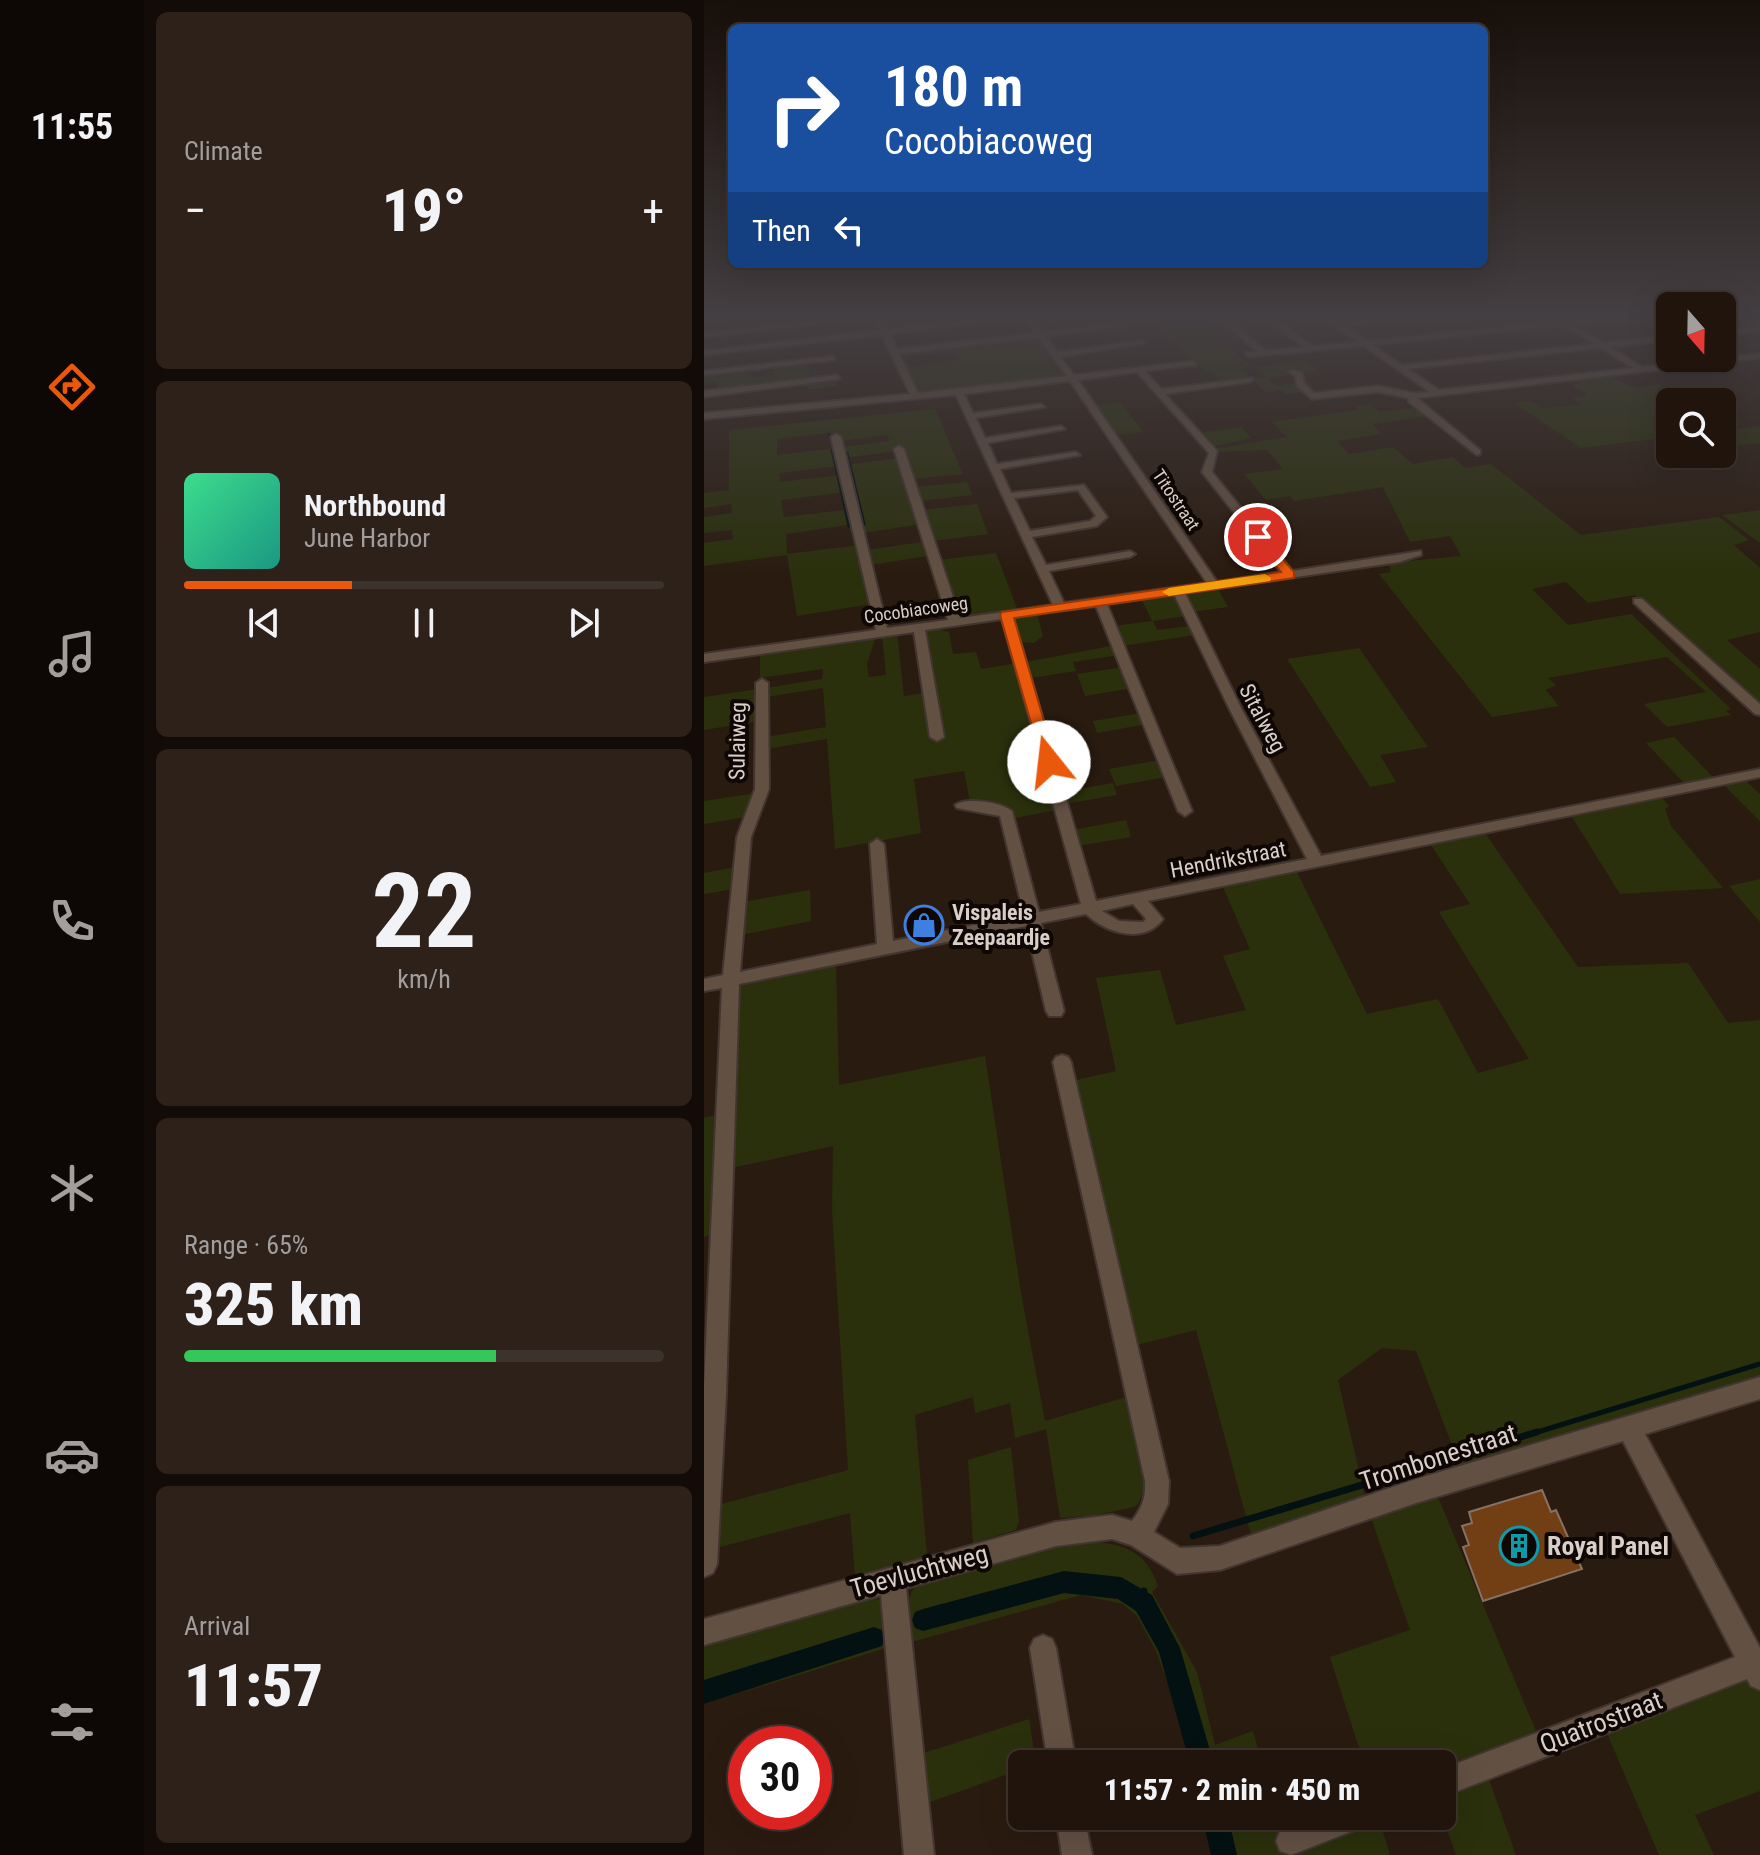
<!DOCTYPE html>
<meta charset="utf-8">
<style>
:root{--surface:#20140c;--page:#2d211a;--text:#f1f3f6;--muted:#a29e9d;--line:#3d332d;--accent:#ea580c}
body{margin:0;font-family:"Roboto Condensed",sans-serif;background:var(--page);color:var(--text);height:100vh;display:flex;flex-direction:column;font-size:30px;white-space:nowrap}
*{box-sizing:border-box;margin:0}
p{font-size:26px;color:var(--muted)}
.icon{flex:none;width:44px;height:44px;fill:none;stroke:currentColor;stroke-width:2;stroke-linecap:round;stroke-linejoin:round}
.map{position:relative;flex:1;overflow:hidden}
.side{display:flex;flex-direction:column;gap:12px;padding:12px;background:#120b07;width:560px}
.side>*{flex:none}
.banner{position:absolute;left:24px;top:24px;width:760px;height:244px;border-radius:12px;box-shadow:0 8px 32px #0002,0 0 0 2px var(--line);background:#1a4fa0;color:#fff;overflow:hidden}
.needle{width:52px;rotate:160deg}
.controls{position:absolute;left:952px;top:292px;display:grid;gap:16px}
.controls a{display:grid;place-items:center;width:80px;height:80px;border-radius:12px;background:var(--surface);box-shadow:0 8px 32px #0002,0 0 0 2px var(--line);font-size:40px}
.speed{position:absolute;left:24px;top:1726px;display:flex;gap:16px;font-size:40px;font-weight:700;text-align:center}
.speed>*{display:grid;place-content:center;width:104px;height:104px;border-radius:50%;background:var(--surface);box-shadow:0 8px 32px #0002,0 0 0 2px var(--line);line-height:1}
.speed .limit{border:12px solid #d22;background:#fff;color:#111}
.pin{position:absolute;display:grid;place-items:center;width:68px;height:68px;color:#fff;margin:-34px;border:4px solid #fff;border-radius:50%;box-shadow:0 2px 8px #0007}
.me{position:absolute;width:88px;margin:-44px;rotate:344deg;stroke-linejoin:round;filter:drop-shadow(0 0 6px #0008)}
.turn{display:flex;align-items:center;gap:28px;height:168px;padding:0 24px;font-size:36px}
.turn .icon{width:104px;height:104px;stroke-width:2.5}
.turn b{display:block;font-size:56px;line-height:68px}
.then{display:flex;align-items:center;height:76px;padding:0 24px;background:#0003;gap:16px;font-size:30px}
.big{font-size:60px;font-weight:800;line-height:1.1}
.side .widget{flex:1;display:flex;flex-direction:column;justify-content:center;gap:12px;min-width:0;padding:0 28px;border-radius:12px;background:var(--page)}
.side .dial{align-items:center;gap:0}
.dial b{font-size:104px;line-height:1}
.song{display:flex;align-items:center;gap:24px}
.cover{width:96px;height:96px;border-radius:12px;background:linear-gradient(135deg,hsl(150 70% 55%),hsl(170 70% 35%))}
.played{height:8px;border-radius:4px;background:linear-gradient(90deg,var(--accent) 35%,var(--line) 35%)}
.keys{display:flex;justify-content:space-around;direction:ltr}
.heat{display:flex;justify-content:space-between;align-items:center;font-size:44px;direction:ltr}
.charge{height:12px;border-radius:6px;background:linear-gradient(90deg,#34c759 65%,var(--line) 0)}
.trip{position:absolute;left:304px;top:1750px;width:448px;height:80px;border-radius:12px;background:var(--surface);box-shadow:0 8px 32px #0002,0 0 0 2px var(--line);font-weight:800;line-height:80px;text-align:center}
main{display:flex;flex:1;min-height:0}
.dock{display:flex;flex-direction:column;width:144px;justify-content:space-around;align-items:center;background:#0d0805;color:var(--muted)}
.dock .icon{width:56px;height:56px}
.dock .current{color:var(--accent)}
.dock b{font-size:36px;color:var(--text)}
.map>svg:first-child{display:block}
.green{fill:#2a300c}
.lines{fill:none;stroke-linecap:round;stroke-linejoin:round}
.stream-far3{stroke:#031113;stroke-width:2}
.stream-far2{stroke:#031113;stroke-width:3}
.stream-far1{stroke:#031113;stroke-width:5}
.stream{stroke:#031113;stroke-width:7}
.canal{fill:#031113;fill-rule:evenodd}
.building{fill:#723e13;stroke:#867265;stroke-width:2}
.minor-casing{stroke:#423530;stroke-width:4}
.minor{fill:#625043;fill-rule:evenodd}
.route{fill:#ea580c;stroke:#983908;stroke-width:2}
.slow{fill:#f59e0b}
.labels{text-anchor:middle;stroke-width:8;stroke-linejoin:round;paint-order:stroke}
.far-street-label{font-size:18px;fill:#dacfc8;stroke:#0e0704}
.street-label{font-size:22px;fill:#dacfc8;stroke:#0e0704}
.poi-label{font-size:22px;font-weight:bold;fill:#dacfc8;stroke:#0e0704;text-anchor:start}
.near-street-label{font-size:26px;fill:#dacfc8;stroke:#0e0704}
.near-poi-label{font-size:26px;font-weight:bold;fill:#dacfc8;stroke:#0e0704;text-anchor:start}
</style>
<main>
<nav class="dock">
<b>11:55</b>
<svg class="icon current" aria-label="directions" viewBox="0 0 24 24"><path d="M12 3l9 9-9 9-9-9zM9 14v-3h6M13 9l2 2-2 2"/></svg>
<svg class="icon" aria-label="music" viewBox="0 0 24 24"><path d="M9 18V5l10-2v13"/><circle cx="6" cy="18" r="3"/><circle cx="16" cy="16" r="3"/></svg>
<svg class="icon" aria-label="phone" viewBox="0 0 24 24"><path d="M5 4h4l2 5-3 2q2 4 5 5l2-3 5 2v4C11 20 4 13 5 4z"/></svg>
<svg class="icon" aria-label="climate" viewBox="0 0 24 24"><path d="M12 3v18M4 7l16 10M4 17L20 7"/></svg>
<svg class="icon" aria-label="car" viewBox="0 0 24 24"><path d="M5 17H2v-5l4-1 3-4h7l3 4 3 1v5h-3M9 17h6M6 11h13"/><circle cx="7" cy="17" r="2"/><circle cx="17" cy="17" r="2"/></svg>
<svg class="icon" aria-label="filters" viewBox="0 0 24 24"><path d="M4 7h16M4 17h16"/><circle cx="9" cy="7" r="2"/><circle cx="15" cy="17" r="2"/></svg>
</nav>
<section class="side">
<div class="widget"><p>Climate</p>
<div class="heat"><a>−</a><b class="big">19°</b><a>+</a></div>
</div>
<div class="widget">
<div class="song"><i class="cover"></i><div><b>Northbound</b><p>June Harbor</p></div></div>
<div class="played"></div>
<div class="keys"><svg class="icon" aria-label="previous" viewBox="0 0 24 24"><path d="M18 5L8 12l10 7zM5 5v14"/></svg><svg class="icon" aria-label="pause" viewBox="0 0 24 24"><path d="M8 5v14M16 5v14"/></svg><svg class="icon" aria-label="next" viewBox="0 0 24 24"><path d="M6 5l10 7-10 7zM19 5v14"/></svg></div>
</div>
<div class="widget dial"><b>22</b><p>km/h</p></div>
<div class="widget"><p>Range · 65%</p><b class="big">325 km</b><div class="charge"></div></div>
<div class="widget"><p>Arrival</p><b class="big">11:57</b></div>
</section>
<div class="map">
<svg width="1056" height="1855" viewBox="0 0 1056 1855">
<rect width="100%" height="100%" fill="#2a1b10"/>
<!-- green -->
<path class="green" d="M 446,317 L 491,317 L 547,366 L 536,368 L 547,379 L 519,383 L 508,372 L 502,372 Z
M 334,336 L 362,375 L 218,393 L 213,391 L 199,364 L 204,363 L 206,367 L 254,360 L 249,352 L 202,357 L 203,361 L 198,362 L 196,355 Z
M 102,361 L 107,381 L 132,380 L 133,386 L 104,390 L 102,381 L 15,391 L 13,382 L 0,383 L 0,374 L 46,368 L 48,377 L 70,375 L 69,365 Z
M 602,361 L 614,370 L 564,378 L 572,386 L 604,382 L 612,391 L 626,389 L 631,393 L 606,396 L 602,392 L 581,394 L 576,390 L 561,392 L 548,379 L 562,377 L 552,367 Z
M 904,374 L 927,388 L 954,384 L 984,402 L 966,402 L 966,437 L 877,448 L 810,403 L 827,401 L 838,408 L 878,405 L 868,398 L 884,395 L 868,385 L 876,383 L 867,378 Z
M 416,402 L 439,432 L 411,435 L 391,405 Z
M 666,404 L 676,412 L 714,407 L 725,416 L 668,424 L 678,434 L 633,441 L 645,454 L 689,447 L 709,464 L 749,457 L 761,468 L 787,464 L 877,535 L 1015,517 L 1045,540 L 1030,545 L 1056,568 L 1056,632 L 1023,640 L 1056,669 L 1056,707 L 931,595 L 884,603 L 862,582 L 828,589 L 864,625 L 927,614 L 1027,709 L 1022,711 L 1027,715 L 963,727 L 940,704 L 1002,692 L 963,657 L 844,678 L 852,685 L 842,690 L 855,706 L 788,717 L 675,574 L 687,572 L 685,563 L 757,556 L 746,536 L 706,542 L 679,487 L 590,501 L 586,496 L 562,500 L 540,474 L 579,469 L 563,450 L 512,452 L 509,449 L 583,437 L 568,422 L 654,410 L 651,406 Z
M 231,409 L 259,474 L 208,479 L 193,451 L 140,458 L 138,447 L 185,441 L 184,435 L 137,441 L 134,432 L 73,439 L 73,455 L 132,448 L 136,466 L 75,473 L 76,482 L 138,475 L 143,492 L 77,500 L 80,517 L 147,509 L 150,524 L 82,534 L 83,554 L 155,545 L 168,604 L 93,616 L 83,555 L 0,566 L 0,543 L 29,539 L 28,530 L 0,533 L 0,517 L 28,513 L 27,504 L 0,508 L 0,493 L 25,490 L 25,430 Z
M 1018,419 L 1035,429 L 1056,426 L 1056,443 L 1018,447 Z
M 537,427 L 547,438 L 507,447 L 494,433 Z
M 196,458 L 218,524 L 158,533 L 140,465 Z
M 263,482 L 268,495 L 214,501 L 210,487 Z
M 273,504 L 284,534 L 228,541 L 217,510 Z
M 1056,510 L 1056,543 L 1018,515 Z
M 224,541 L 229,555 L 167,565 L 163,550 Z
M 292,553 L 314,611 L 259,619 L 253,616 L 235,560 Z
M 513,587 L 524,607 L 487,612 L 482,594 Z
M 468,594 L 471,595 L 481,616 L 449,621 L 453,630 L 486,626 L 491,635 L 418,646 L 409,626 L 448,621 L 437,598 Z
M 333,614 L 339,636 L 330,643 L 317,642 L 308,619 Z
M 228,628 L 245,632 L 249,654 L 272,652 L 277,669 L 314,663 L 353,810 L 305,819 L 266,802 L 260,771 L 210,779 L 217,833 L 131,849 L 123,739 L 62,749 L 61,737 L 122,727 L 119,688 L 62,697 L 62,688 L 118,679 L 119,669 L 56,678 L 56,653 L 172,636 L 163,664 L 165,677 L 182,675 L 178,635 L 193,633 L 200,696 L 220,693 L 213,631 Z
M 412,645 L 416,655 L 369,662 L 372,671 L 326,678 L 322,662 Z
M 655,648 L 724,747 L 676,755 L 692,782 L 666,787 L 583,659 Z
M 420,667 L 429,688 L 381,696 L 373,674 Z
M 54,689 L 54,721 L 0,730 L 0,697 Z
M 438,713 L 443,724 L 393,733 L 389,721 Z
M 970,737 L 1010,778 L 981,784 L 942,743 Z
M 456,760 L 463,777 L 412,786 L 405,769 Z
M 1040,779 L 1056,794 L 1056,821 L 1019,784 Z
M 409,783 L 413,795 L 361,804 L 358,792 Z
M 52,793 L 42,817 L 0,824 L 0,801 Z
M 958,798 L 965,806 L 961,809 L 967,826 L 1019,888 L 916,894 L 868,817 Z
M 422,820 L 427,837 L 373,846 L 368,830 Z
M 781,833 L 874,967 L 984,963 L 1024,1023 L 1056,1020 L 1056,1377 L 756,1466 L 712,1351 L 678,1348 L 634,1380 L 661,1497 L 547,1535 L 492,1330 L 429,1346 L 368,1081 L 412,1071 L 392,978 L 456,970 L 472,1025 L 542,1010 L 519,956 L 546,949 L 519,887 L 593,872 L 663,1014 L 734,999 L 774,1073 L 825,1059 L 735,912 L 766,904 L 727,845 Z
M 33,867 L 29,889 L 0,894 L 0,873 Z
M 1056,879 L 1056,922 L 1025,886 Z
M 106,890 L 107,921 L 37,935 L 39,902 Z
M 132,964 L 135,1085 L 281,1056 L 317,1293 L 341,1421 L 426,1396 L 442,1485 L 434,1504 L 430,1507 L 387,1516 L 356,1518 L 342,1429 L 311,1438 L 306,1403 L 271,1413 L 269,1397 L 211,1415 L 223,1556 L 151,1576 L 146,1513 L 12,1548 L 14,1505 L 144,1470 L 128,1210 L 129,1146 L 23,1169 L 34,984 Z
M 15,1114 L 7,1235 L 0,1237 L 0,1118 Z
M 307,1447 L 315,1521 L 312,1530 L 269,1543 L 264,1460 Z
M 733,1495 L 832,1731 L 738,1769 L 738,1764 L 660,1764 L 626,1657 L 706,1630 L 667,1518 Z
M 387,1541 C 422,1545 442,1551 454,1586 L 448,1592 L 493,1672 L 511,1745 L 549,1731 L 558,1764 L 486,1764 L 468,1695 L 452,1651 L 433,1616 L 419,1604 L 377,1595 L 204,1643 C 202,1622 199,1603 212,1585 L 342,1546 Z
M 169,1596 L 181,1604 L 185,1647 L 0,1704 L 0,1641 Z
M 1037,1679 L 1044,1680 L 1056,1693 L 1056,1791 L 991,1815 L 1010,1855 L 955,1855 L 902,1731 Z
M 325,1719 L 332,1764 L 318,1764 L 318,1769 L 218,1805 L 214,1755 Z
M 784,1777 L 812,1855 L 752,1855 L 738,1816 L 738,1795 Z
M 499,1816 L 571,1816 L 581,1853 L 675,1819 L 686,1855 L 508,1855 Z"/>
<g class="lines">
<!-- stream-far3 -->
<path class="stream-far3" d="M 125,434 L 129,452"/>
<!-- stream-far2 -->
<path class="stream-far2" d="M 128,450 L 145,526
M 143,453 L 160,524"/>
<!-- stream-far1 -->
<path class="stream-far1" d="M 827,1434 L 1056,1364"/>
<!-- stream -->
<path class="stream" d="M 489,1536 L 833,1432
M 440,1591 L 440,1603"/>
<!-- canal -->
<path class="canal" d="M 360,1571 L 417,1577 L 448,1595 L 476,1648 L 510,1764 L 486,1764 L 455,1652 L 432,1611 L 414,1599 L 360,1593 L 219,1631 L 211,1628 L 208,1620 L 211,1612 L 219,1609 Z
M 170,1627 L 178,1630 L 181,1638 L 178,1646 L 0,1704 L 0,1680 Z
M 498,1816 L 524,1816 L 533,1855 L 507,1855 Z"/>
</g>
<!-- building -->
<path class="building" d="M 838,1490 L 847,1512 L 852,1510 L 878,1569 L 779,1601 L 759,1547 L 765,1545 L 758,1526 L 768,1523 L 765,1512 Z"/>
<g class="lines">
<!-- minor casing -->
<g class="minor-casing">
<path id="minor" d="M 170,317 L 178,317 L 184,329 L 290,317 L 315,317 L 186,334 L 193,349 L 331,333 L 319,317 L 327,317 L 338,332 L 423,322 L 420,326 L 341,336 L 353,352 L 438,341 L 442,343 L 356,357 L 370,375 L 489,361 L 492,365 L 441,371 L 457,389 L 549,378 L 546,382 L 461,394 L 513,451 L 508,472 L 588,571 L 717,551 L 717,555 L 695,562 L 481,593 L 537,708 L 617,856 L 1056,769 L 1056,777 L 444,901 L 459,919 C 440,945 402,933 382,914 L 337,923 L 360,1011 L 357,1016 L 345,1016 L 342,1011 L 322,926 L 35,984 L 22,1393 L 13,1564 L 9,1573 L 0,1577 L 0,1386 L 18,988 L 0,991 L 0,979 L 19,975 L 33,837 L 51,789 L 52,683 L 58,679 L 64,683 L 65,789 L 47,837 L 36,972 L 173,944 L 166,844 L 173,839 L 180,844 L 189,941 L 320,915 L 296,816 L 253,808 L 251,805 C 262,797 297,802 308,811 L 335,912 L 377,904 L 298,619 L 221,630 L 240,737 L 233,741 L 226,737 L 210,632 L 0,662 L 0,654 L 172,630 L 127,437 L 132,434 L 137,437 L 183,628 L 244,620 L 190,449 L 195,446 L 200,449 L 256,618 L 349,605 L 252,395 L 0,419 L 0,413 L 206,394 L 178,335 L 0,355 L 0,351 L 176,330 ZM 334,337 L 363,376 L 214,393 L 195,354 ZM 433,372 L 505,453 L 498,472 L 577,572 L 513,582 L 374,380 ZM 366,381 L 503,583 L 360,603 L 345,571 L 426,557 L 431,554 L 426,551 L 342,565 L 328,537 L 393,526 L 403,517 L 380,485 L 307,493 L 296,469 L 376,455 L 371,452 L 293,464 L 284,443 L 361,429 L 357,426 L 281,438 L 272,418 L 341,407 L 337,404 L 269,413 L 260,394 ZM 374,490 L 392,516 L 386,521 L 326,531 L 310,498 ZM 470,594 L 525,708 L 603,859 L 392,901 L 309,617 L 392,606 L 474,811 L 481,816 L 488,811 L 403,604 ZM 429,904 L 442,919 L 439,922 L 415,921 L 398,911 Z
M 513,317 L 522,317 L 562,351 L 600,347 L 560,317 L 569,317 L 608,346 L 654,342 L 619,317 L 628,317 L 636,323 L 711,317 L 642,326 L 663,341 L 861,320 L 928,317 L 870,325 L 900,343 L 966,336 L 966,340 L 906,347 L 938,367 L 1056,354 L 1056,358 L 713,398 L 776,450 L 776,454 L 773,455 L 705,402 L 704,398 L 674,392 L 608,399 L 593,386 L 591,376 L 585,372 L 589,370 L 598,373 L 600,383 L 610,393 L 674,386 L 709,393 L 726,392 L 660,346 L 544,357 L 541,353 L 554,352 ZM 861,325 L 891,344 L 698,365 L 669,345 ZM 897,348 L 929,368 L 735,390 L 704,369 Z
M 116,320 L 113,324 L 0,337 L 0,333 Z
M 1056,327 L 1056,331 L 1018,335 L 1018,331 Z
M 128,356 L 131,360 L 0,375 L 0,371 Z
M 133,375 L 136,379 L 0,397 L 0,391 Z
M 930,599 L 938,599 L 1056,704 L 1056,715 L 1051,714 L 930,603 Z
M 358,1055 L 364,1057 L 367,1062 L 465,1481 L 464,1504 L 450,1532 L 476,1548 L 516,1546 L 712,1479 L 1056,1377 L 1056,1399 L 941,1434 L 1056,1648 L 1056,1690 L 1047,1686 L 1043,1679 L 738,1797 L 738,1769 L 1031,1657 L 919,1441 L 712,1503 L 516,1570 L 473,1574 L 427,1545 L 408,1539 L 352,1546 L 202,1588 L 230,1855 L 200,1855 L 177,1595 L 0,1645 L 0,1619 L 352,1522 L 408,1515 L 428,1521 C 438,1508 442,1498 441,1481 L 349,1062 L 352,1057 Z
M 339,1635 L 348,1639 L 352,1648 L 372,1764 L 344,1764 L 326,1648 L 330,1639 Z
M 352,1816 L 380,1816 L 388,1855 L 358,1855 Z
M 614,1816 L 665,1816 L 661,1826 L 651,1830 L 587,1855 L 576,1851 L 572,1841 L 576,1831 Z"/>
</g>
<!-- minor -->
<use href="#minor" class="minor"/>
</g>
<!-- sky -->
<linearGradient id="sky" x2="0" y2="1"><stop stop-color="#170f09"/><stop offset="0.55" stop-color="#443f42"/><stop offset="1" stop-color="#443f42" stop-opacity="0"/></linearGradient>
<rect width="1056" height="577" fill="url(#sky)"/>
<!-- route -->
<path class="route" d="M 550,535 L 558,535 L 590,572 L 590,578 L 310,618 L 352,762 L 350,765 L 339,765 L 296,615 L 298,612 L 577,572 L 550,540 Z"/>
<!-- slow -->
<path class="slow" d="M 561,574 L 567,578 L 566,581 L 465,596 L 458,592 L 465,588 Z"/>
<!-- icons -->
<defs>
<g id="shop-ring" transform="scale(2)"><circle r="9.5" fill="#0e0704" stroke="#3f7fe0" stroke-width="1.5"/><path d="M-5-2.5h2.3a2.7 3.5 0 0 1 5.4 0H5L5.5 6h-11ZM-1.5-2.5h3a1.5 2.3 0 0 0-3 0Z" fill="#3f7fe0"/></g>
<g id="building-ring" transform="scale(2)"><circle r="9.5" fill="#0e0704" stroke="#0f9aa8" stroke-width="1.5"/><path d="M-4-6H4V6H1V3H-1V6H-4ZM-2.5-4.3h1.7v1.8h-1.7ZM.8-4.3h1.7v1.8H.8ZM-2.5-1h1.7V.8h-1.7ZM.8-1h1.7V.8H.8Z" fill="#0f9aa8"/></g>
</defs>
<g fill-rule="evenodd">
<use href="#shop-ring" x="220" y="925"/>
<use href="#building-ring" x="815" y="1546"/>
</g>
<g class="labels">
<!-- far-street labels -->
<g class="far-street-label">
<text transform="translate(472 500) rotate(56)" y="6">Titostraat</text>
<text transform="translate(212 610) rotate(-8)" y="6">Cocobiacoweg</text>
</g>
<!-- street labels -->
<g class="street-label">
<text transform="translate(559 718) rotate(62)" y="8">Sitalweg</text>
<text transform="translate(33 741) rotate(-89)" y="8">Sulaiweg</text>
<text transform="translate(524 859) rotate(-11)" y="8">Hendrikstraat</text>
</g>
<!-- poi labels -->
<g class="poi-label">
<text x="248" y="920">Vispaleis<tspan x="248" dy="25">Zeepaardje</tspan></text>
</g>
<!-- near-street labels -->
<g class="near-street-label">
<text transform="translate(734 1457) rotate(-18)" y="9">Trombonestraat</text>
<text transform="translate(215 1571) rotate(-15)" y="9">Toevluchtweg</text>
<text transform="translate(897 1722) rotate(-21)" y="9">Quatrostraat</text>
</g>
<!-- near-poi labels -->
<g class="near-poi-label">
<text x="843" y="1555">Royal Panel</text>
</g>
</g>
</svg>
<div class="controls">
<a><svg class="needle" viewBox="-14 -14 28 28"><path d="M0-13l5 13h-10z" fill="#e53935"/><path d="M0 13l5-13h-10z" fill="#a29e9d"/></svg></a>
<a><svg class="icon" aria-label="search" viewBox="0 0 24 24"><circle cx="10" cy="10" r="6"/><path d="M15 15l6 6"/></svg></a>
</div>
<div class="speed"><div class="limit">30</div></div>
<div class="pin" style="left:554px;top:537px;background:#d93025"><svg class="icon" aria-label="arrive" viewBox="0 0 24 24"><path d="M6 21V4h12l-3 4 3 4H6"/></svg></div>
<svg class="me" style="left:345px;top:762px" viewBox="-20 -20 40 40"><circle r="19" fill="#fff"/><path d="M0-13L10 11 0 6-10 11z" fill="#ea580c"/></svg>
<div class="trip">11:57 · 2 min · 450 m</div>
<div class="banner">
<div class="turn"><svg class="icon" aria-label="right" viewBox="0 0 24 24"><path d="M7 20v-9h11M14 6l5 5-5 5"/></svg><div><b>180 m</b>Cocobiacoweg</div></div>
<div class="then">Then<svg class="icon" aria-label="left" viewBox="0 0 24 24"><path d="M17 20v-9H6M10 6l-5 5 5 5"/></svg></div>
</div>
</div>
</main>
